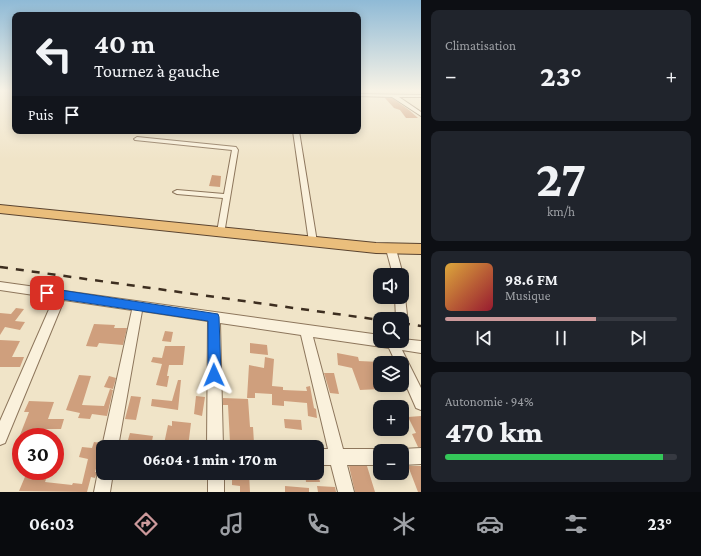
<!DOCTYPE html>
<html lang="fr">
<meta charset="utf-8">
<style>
:root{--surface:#171b24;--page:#20242c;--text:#f1f3f6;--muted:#9ea1a6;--line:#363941;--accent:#cc999b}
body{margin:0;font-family:"Crimson Pro",serif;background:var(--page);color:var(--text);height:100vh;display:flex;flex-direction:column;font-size:15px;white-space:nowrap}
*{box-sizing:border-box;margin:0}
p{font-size:13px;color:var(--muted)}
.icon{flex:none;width:22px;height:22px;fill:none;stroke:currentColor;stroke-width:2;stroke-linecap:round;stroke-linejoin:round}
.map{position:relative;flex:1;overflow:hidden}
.panel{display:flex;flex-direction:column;gap:10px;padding:10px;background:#0d0f14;width:280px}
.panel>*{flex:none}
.hud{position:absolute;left:12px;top:12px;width:349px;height:122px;border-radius:8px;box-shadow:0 2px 10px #0003;background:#171b24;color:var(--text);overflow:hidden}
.tools{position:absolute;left:373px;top:268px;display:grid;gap:8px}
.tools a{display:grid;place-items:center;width:36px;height:36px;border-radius:8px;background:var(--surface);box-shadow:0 2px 10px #0003;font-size:20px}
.speed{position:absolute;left:12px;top:428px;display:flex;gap:8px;font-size:20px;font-weight:700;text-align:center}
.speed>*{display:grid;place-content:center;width:52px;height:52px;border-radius:50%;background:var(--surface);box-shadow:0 2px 10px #0003;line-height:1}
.speed .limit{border:6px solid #d22;background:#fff;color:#111}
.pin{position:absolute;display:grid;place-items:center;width:34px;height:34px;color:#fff;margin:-17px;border-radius:8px;box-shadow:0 2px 6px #0006}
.me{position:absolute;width:44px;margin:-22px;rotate:359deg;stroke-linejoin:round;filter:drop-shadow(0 0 3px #0008)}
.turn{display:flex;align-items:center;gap:14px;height:84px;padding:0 16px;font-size:18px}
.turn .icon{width:52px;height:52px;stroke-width:2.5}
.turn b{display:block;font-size:28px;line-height:34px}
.then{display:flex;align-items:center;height:38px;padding:0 16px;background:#0003;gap:8px;font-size:15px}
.big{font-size:30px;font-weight:800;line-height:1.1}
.panel .card{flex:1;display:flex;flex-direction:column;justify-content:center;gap:6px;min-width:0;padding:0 14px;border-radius:8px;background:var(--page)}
.panel .dial{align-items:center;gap:0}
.dial b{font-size:52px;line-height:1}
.song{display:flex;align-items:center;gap:12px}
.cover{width:48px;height:48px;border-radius:6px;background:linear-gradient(135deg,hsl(40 70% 55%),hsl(350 70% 35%))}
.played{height:4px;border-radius:2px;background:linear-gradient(90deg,var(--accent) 65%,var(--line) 65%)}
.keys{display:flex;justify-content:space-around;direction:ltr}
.heat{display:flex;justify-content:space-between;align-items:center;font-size:22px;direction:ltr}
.charge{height:6px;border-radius:3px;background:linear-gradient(90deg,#34c759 94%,var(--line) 0)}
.trip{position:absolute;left:96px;top:440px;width:228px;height:40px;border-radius:8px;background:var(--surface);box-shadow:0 2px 10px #0003;font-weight:800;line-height:40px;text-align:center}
.dock{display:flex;height:64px;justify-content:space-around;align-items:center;background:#090b0e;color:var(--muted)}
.dock .icon{width:28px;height:28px}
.dock .active{color:var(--accent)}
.dock b{font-size:18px;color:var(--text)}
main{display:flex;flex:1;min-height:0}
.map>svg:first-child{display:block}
.building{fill:#cf9f7d}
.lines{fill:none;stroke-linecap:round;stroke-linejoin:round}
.minor-casing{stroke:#8d765c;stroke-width:2}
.trunk-casing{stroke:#5b4430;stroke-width:2}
.minor{fill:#faf1dc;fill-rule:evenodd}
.trunk{fill:#eabe7c;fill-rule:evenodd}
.rail-far1{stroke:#3d2e20;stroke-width:2;stroke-dasharray:6 6;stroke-linecap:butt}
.rail{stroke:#3d2e20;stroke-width:2.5;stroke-dasharray:8 8;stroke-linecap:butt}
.route{fill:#1a73e8;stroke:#114b97}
</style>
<main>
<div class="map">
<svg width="421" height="492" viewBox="0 0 421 492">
<rect width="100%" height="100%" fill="#f0e4c8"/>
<!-- building -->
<path class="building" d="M 385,98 L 392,98 L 409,110 L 418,118 L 406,118 L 400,110 L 394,108 Z
M 212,175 L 221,176 L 220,187 L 209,186 Z
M 16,308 L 24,309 L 15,321 L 25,322 L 20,330 L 5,327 L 0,335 L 0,313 L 11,314 Z
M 94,324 L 115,325 L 114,328 L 127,328 L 123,345 L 99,343 L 97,347 L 86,346 Z
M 165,331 L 173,332 L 171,342 L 162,341 Z
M 0,340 L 20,341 L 12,357 L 24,357 L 20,367 L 0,367 Z
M 250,343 L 267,345 L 268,355 L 250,353 Z
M 165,346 L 185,346 L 183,365 L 169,365 L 167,376 L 169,376 L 167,387 L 156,385 L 162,364 L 151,362 L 153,357 L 162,358 Z
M 337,353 L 358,357 L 359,361 L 380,362 L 380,389 L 360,390 L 352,368 L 338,365 Z
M 265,357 L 274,359 L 272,386 L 283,387 L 283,390 L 307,391 L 306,387 L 310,386 L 314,408 L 316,409 L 317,418 L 308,416 L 307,403 L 284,401 L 284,406 L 272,405 L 272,394 L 255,393 L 255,398 L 247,398 L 249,365 L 264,368 Z
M 324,373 L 334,373 L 339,394 L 330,393 Z
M 79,375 L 91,376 L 82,405 L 104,406 L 110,389 L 113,390 L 107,416 L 92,414 L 90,419 L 78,418 L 80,413 L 66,410 Z
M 109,376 L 116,378 L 113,389 L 104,387 Z
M 178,380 L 181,380 L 178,410 L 151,406 L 152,399 L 172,401 Z
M 131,396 L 141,397 L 136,420 L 125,419 Z
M 196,396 L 205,397 L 202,416 L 194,414 Z
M 223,398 L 248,399 L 250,427 L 253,427 L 254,443 L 230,442 L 228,405 L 223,405 Z
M 29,401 L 54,402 L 48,419 L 64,419 L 61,429 L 36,429 L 34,435 L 20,435 L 29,412 L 24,412 Z
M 421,416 L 421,447 L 418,447 L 412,434 L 416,433 L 408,417 Z
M 284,419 L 301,420 L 302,430 L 285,428 Z
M 172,421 L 191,423 L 188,447 L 126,447 L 130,433 L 153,436 L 152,441 L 164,444 L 168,425 L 172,426 Z
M 94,442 L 101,443 L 101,447 L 102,449 L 95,472 L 97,472 L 95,478 L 91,477 L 87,492 L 19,491 L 27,472 L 48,474 L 45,482 L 72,485 L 73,483 L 82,484 L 88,459 L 79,457 L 82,447 L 92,448 Z
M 349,466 L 367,466 L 375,492 L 355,492 Z
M 408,466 L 421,466 L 421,492 L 418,492 Z
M 232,473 L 249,473 L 250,492 L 240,492 L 240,486 L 232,485 Z
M 305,473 L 318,473 L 320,482 L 306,482 Z
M 285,486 L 309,488 L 309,492 L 285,492 Z
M 317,486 L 335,487 L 336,492 L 318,492 Z"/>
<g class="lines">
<!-- minor casing -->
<g class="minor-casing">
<path id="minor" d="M 358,94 L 421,95 L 421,97 L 399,97 L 421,112 L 421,116 L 392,97 L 358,96 Z
M 293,131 L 299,131 L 317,242 L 313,245 L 309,242 Z
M 137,137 L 236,147 L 238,150 L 224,234 L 218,234 L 217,232 L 223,198 L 177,194 L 173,192 L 177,190 L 224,194 L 232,150 L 135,140 L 134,139 Z
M 391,246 L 396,249 L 403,275 L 402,277 L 402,275 L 393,275 L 386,249 Z
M 0,282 L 380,335 L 380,341 L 402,341 L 402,339 L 421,341 L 421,353 L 402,350 L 421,388 L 421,410 L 416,408 L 402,376 L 402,363 L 396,363 L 389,348 L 313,337 L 343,449 L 380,449 L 384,451 L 380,451 L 380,465 L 347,465 L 354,492 L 338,492 L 331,465 L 317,465 L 317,449 L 328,449 L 301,335 L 220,323 L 223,447 L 207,447 L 208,321 L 142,311 L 118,447 L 103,447 L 103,448 L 102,447 L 132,310 L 64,300 L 5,443 L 0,445 L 0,421 L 54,298 L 0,290 Z
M 402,293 L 405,297 L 408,324 L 406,328 L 402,329 L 402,319 L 396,319 L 395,297 L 402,297 Z
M 421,448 L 421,464 L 402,465 L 402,451 L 398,451 L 402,449 Z
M 103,466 L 103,473 L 113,473 L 110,492 L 94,492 L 99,467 Z
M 208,473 L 224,473 L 224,492 L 208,492 Z"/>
</g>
<!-- trunk casing -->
<g class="trunk-casing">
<path id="trunk" d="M 0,205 L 376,243 L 421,244 L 421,254 L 376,253 L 0,213 Z"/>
</g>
<!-- minor -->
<use href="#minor" class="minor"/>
<!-- trunk -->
<use href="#trunk" class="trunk"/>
<!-- rail-far1 -->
<path class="rail-far1" d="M 0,267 L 3,267"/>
<!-- rail -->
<path class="rail" d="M 0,267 L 380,320
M 402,323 L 421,326"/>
</g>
<!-- sky -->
<linearGradient id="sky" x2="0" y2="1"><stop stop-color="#8fbad6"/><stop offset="0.57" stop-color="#f8f3e6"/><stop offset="1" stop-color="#f8f3e6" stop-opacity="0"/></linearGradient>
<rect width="421" height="159" fill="url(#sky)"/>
<!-- route -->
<path class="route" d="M 47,288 L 218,314 L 219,317 L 221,375 L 219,379 L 214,381 L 210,379 L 208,375 L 208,321 L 47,297 L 43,296 L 41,293 L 43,290 Z"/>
</svg>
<div class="tools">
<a><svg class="icon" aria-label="sound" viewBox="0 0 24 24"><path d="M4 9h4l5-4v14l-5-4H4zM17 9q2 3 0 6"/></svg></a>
<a><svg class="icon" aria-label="search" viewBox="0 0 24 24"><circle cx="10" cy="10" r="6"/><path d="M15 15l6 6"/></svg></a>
<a><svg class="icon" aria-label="layers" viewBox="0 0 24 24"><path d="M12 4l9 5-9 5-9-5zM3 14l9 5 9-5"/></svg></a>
<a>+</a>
<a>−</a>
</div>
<div class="speed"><div class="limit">30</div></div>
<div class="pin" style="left:47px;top:293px;background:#d93025"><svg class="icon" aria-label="arrive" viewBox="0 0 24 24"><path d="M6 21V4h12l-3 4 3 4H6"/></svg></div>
<svg class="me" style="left:214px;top:375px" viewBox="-20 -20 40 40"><path d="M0-17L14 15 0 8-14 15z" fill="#1a73e8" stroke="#fff" stroke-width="4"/></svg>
<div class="trip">06:04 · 1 min · 170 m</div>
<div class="hud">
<div class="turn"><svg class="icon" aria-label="left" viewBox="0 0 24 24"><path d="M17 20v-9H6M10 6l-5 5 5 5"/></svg><div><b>40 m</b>Tournez à gauche</div></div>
<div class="then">Puis<svg class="icon" aria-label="arrive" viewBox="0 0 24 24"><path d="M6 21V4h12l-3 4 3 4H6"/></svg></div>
</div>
</div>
<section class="panel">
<div class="card"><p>Climatisation</p>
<div class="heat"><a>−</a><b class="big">23°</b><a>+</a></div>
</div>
<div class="card dial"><b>27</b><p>km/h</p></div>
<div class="card">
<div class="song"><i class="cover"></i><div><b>98.6 FM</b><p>Musique</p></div></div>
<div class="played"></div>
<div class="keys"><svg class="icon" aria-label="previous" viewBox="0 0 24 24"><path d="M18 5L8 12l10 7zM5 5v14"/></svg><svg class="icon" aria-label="pause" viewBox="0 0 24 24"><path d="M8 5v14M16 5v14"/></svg><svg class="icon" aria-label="next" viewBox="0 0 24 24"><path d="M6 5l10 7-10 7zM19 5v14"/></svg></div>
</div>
<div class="card"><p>Autonomie · 94%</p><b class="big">470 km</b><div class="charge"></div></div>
</section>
</main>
<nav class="dock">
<b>06:03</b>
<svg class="icon active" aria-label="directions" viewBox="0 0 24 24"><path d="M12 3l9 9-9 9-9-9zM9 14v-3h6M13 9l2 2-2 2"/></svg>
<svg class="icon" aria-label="music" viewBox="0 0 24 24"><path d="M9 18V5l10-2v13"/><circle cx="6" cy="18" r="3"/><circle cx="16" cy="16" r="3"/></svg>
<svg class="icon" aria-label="phone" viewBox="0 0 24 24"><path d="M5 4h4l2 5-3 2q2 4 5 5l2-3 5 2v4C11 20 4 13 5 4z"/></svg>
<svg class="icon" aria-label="climate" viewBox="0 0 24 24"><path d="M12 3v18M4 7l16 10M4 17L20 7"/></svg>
<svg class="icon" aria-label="car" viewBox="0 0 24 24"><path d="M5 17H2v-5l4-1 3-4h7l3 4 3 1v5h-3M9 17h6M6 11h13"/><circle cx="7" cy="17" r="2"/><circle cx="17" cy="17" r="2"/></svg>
<svg class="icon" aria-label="filters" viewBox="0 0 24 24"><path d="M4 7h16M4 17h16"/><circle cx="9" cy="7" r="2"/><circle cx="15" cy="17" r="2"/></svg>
<b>23°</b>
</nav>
